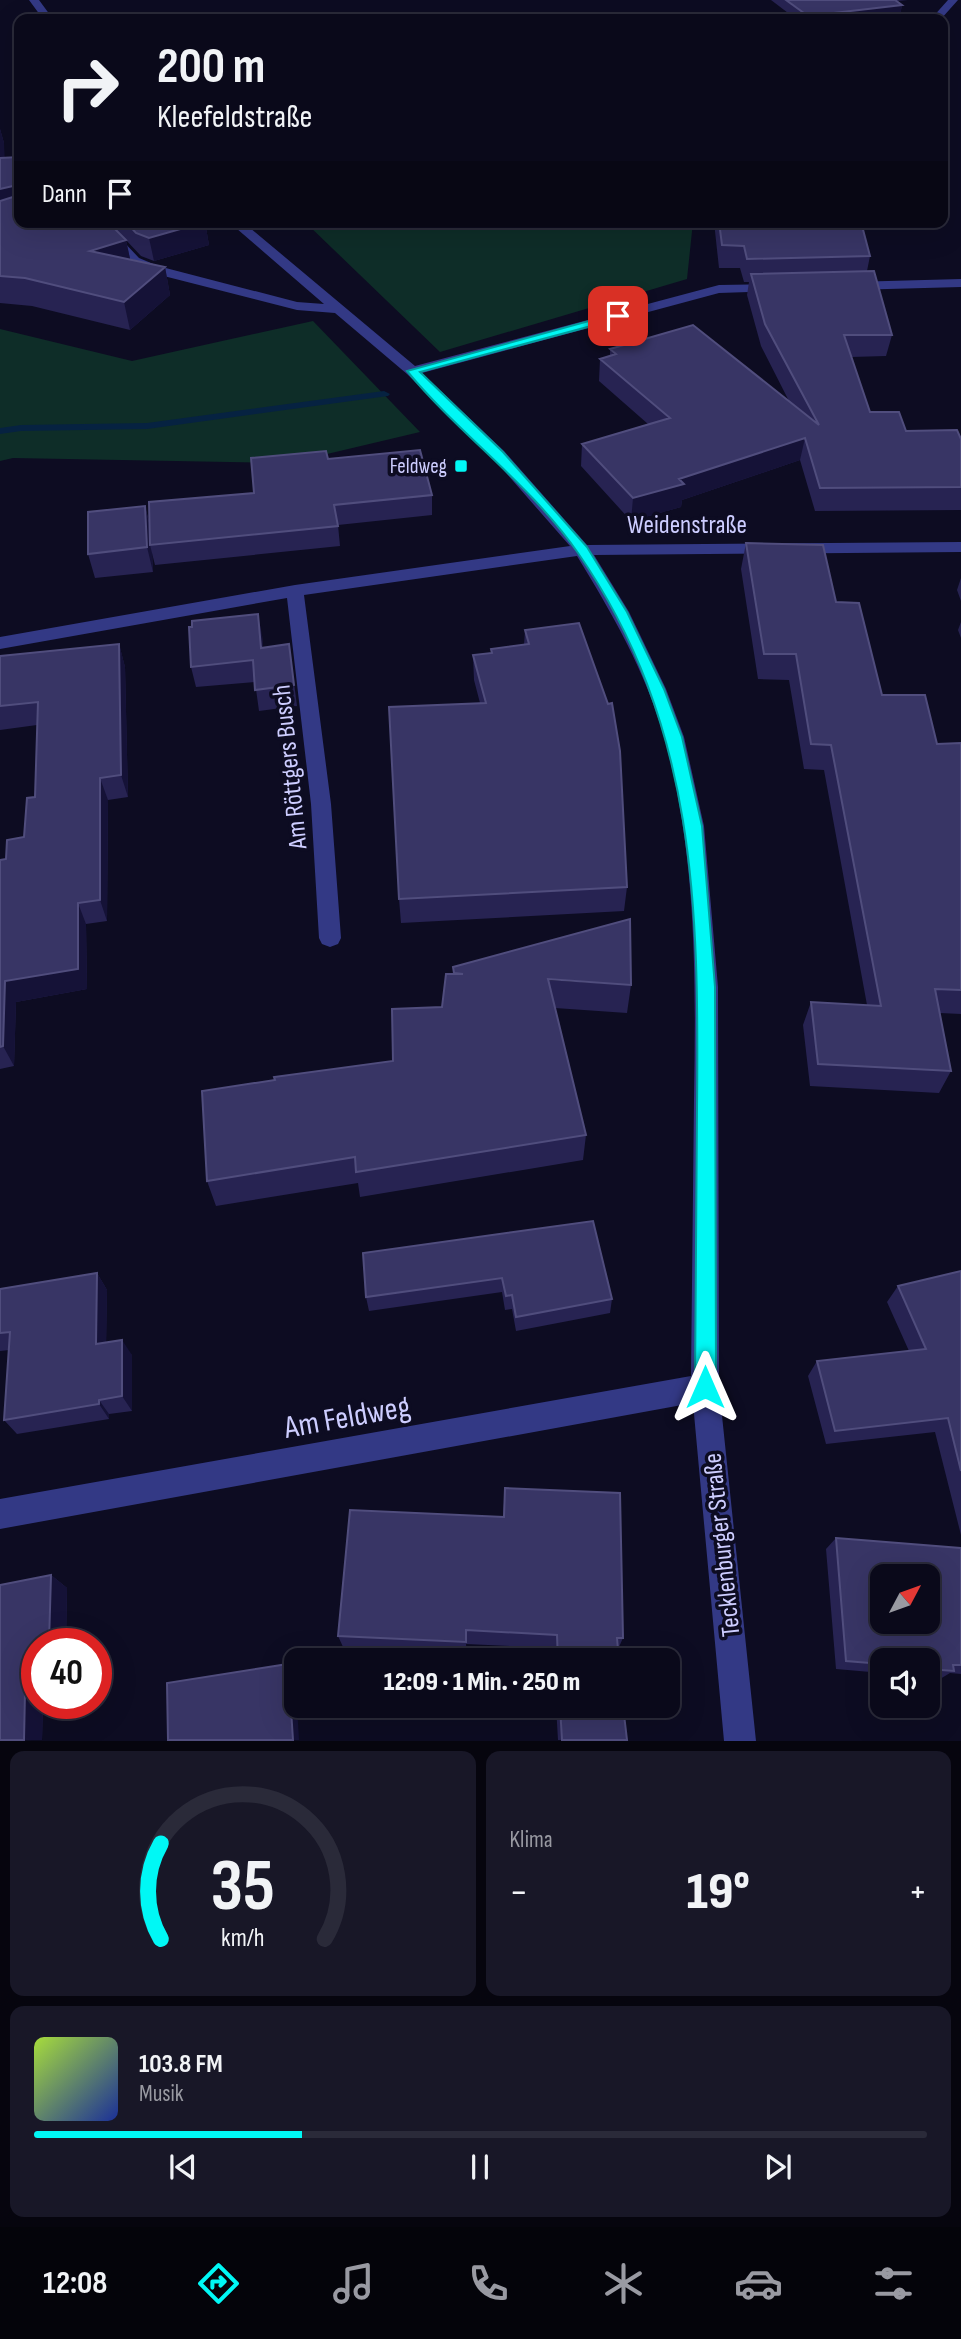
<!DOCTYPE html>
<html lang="de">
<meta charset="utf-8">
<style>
:root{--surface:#0a091a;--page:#181727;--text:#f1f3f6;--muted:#999aa2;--line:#2a2a39;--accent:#00f8f5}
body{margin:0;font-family:"Sofia Sans Condensed",sans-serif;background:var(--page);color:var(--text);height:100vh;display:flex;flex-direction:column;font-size:26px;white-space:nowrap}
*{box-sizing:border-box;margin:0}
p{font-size:23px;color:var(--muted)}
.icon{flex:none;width:38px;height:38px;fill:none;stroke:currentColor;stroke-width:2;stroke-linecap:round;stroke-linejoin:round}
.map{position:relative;height:1741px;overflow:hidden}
.sheet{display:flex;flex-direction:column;gap:10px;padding:10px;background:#06050e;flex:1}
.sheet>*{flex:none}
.guide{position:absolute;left:14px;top:14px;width:934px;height:214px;border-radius:14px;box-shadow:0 7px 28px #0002,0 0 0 2px var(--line);background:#0a091a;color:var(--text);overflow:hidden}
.needle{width:46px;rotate:49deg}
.controls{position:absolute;left:870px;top:1564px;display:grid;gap:14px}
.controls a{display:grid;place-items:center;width:70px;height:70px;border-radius:14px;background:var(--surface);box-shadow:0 7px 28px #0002,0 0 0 2px var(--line);font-size:35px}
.speed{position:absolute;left:21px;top:1628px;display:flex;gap:14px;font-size:35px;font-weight:700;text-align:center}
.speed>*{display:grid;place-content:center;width:91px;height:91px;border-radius:50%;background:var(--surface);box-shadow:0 7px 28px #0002,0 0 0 2px var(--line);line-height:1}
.speed .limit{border:10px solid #d22;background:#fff;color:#111}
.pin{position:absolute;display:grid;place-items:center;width:60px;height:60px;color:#fff;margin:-30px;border-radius:14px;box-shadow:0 4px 10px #0006}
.me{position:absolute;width:77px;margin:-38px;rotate:0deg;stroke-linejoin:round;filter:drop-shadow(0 0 5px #0008)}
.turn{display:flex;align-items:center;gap:24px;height:147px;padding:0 28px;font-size:32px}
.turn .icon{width:91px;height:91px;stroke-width:2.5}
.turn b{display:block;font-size:49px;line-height:60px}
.then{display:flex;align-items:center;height:66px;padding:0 28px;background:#0003;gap:14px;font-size:26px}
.big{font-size:52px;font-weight:800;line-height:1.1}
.sheet .card{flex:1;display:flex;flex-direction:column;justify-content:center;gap:10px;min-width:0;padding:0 24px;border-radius:14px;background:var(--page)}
.sheet .dial{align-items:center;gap:0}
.dial svg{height:182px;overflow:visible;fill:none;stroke:var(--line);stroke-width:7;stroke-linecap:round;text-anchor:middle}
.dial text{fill:var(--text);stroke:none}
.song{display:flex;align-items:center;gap:21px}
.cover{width:84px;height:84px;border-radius:10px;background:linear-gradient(135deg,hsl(80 70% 55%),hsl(230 70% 35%))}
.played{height:7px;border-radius:4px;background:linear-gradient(90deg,var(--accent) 30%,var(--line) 30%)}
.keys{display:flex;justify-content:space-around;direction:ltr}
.heat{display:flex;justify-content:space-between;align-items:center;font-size:38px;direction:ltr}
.sheet .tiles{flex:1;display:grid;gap:10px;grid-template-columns:1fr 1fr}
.card:last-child{grid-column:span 2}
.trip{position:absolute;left:284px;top:1648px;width:396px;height:70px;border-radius:14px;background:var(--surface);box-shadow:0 7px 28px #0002,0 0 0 2px var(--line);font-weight:800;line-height:70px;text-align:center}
.dock{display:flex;height:112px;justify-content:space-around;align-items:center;background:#04040a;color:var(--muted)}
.dock .icon{width:49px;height:49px}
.dock .on{color:var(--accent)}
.dock b{font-size:32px;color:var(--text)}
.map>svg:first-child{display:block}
.green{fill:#0e2d28}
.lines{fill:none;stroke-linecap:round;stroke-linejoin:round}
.stream{fill:#062241;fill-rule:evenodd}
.minor{fill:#333985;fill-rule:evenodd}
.wall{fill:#272352}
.shaded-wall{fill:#151237}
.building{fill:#383565;stroke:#504d7d;stroke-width:2;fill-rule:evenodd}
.route{fill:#00f8f5;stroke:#00a19f;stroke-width:2}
.poi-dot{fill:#00f8f5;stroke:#0d0c22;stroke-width:2.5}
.labels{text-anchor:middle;stroke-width:7;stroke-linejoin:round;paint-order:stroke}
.far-poi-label{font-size:21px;fill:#cdcdff;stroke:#0d0c22;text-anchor:end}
.street-label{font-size:26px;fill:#cdcdff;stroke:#0d0c22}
.near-street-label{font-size:32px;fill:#cdcdff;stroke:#0d0c22}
</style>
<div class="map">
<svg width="961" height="1741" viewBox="0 0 961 1741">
<rect width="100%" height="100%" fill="#0d0c22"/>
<!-- green -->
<path class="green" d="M 305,222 L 693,222 L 687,279 L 440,352 Z
M 313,321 L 420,432 L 289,463 L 13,458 L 0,461 L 0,329 L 132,361 Z"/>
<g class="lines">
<!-- stream -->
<path class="stream" d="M 384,391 L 390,394 L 388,396 L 147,429 L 21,431 L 0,434 L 0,428 L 21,425 L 147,423 Z"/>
<!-- minor -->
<path class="minor" d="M 29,0 L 39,0 L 53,19 L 43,19 Z
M 948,0 L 958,0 L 941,19 L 931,19 Z
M 83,222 L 105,222 L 139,258 L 158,266 L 297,302 L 324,304 L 229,222 L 243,222 L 415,366 L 719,285 L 782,284 L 784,287 L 777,291 L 719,293 L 422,373 L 504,451 L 587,545 L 961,542 L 961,552 L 594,555 L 629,612 L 666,689 L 684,737 L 704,826 L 718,987 L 719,1387 L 756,1741 L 724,1741 L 693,1403 L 0,1529 L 0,1499 L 691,1376 C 692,1284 693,1192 694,1100 C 696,980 697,854 664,737 C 646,672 612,613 577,556 L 304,595 L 331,804 L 341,938 L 338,944 L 330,947 L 322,944 L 319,938 L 311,804 L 287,598 L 0,649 L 0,637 L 295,585 L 570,546 L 492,457 L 407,374 L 335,313 L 297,310 L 148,272 L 129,264 L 96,227 Z
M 961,279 L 961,287 L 851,290 L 844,286 L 851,282 Z"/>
</g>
<!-- wall -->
<path class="wall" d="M 771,0 L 908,0 L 897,1 L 902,5 L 900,15 L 868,19 L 796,19 Z
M 0,129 L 4,143 L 4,158 L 19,222 L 126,240 L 130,259 L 165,267 L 170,295 L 130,330 L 32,306 L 0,303 Z
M 109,222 L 205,222 L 209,245 L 154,261 L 141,256 Z
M 714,222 L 861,222 L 870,256 L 867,271 L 892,335 L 886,356 L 851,357 L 870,412 L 906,431 L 961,439 L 961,510 L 815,511 L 800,460 L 682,500 L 681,507 L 631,521 L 581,466 L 582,444 L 648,424 L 599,381 L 600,359 L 610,356 L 610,349 L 790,403 L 761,346 L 747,295 L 749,282 L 744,282 L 740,268 L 719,268 Z
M 328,459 L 432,495 L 432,515 L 338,525 L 340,546 L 155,565 L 152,553 L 153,572 L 95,578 L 88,554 L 145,506 L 150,525 L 254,493 Z
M 746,543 L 836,602 L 882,695 L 937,744 L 961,743 L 961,1014 L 940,1013 L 951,1071 L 939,1093 L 810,1086 L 803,1025 L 811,1002 L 867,1005 L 824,770 L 804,769 L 789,680 L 758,679 L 741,569 Z
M 961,578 L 961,601 L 957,590 Z
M 961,622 L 961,638 L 958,630 Z
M 525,630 L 627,887 L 624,911 L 401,923 L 399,899 L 480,703 L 474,680 L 473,655 L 491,654 L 491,649 L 524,645 Z
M 262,635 L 263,648 L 289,644 L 297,706 L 259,711 L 255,682 L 196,687 L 191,667 Z
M 119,644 L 125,667 L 128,797 L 108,800 L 107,921 L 86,924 L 87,989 L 16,1002 L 14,1066 L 0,1069 L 0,860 L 6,859 L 24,837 L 35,797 L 37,725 L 0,730 L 0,656 Z
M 446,974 L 631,985 L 627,1013 L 555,1008 L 586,1135 L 583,1160 L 360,1197 L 358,1183 L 216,1206 L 207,1181 L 275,1080 L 393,1061 L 442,1007 Z
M 593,1221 L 612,1299 L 610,1313 L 516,1331 L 512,1309 L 505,1310 L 502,1292 L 369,1311 L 366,1297 Z
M 961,1271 L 961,1535 L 935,1432 L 826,1444 L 808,1376 L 817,1361 L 909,1351 L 887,1302 L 898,1286 Z
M 97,1273 L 107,1290 L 106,1342 L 132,1355 L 132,1411 L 109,1414 L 109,1419 L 17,1434 L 4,1420 L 9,1350 L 0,1351 L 0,1289 Z
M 505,1488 L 623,1638 L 618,1649 L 619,1661 L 554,1661 L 554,1648 L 466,1644 L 467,1655 L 344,1649 L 338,1636 L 503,1517 Z
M 836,1538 L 961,1548 L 961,1674 L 950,1673 L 940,1679 L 928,1677 L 928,1661 L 882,1661 L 882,1673 L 836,1669 L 826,1549 Z
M 51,1575 L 67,1588 L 66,1643 L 37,1643 L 37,1703 L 43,1703 L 42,1740 L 0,1740 L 0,1585 Z
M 556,1706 L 623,1706 L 627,1740 L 558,1740 Z"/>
<!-- shaded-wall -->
<path class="shaded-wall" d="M 902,5 L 900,15 L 868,19 L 807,19 L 808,16 Z
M 0,129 L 4,143 L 6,185 L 0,164 Z
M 13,186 L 19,209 L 0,218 L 0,189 Z
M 205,222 L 209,245 L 154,261 L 149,238 Z
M 126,240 L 132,268 L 90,251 Z
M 165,267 L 170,295 L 130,330 L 124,302 Z
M 805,438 L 800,460 L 682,500 L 681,507 L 631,521 L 633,498 L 679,479 Z
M 145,506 L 151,531 L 150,545 L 152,553 L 153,572 L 147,547 Z
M 258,614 L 262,635 L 265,669 L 261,648 Z
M 119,644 L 125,667 L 128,797 L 121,775 Z
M 100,778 L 108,800 L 107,921 L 100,900 Z
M 78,903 L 86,924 L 87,989 L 16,1002 L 14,1066 L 3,1046 L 5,981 Z
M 97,1273 L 107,1290 L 106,1360 L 96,1344 Z
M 122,1340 L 132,1355 L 132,1411 L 122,1396 Z
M 99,1400 L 109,1414 L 109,1419 L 99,1404 Z
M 51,1575 L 67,1588 L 66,1643 L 49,1643 Z
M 288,1664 L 295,1673 L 296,1706 L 297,1706 L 299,1740 L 293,1740 Z
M 25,1692 L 37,1698 L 37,1703 L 43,1703 L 42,1740 L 24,1740 Z"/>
<!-- building -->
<path class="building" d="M 786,0 L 895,0 L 902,5 L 808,16 Z
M 19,157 L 19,222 L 108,222 L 126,240 L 90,251 L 165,267 L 124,302 L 25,278 L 0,276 L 0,201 L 16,196 L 13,186 L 0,189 L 0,158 Z
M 126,222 L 205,222 L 149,238 L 136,233 Z
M 719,222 L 861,222 L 870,256 L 747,259 L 744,246 L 722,245 Z
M 874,271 L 892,335 L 844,335 L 870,412 L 899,412 L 906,431 L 957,430 L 961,439 L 961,487 L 820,488 L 805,438 L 679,479 L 684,484 L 633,498 L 582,444 L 670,418 L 600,359 L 616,354 L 610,349 L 693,325 L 819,425 L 765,324 L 751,274 Z
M 420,450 L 432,495 L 334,505 L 338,526 L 150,545 L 149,502 L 254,493 L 251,458 L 326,451 L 328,459 Z
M 145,506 L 147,547 L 88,554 L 88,512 Z
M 746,543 L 823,545 L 836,602 L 859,603 L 882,695 L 925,695 L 937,744 L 961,743 L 961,990 L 935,989 L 951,1071 L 818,1064 L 811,1002 L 881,1006 L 831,745 L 811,744 L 796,654 L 764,654 Z
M 258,614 L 261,648 L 289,644 L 294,685 L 255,690 L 253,660 L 191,667 L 189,627 L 192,627 L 192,621 Z
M 579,623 L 608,704 L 612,703 L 620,751 L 627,887 L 399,899 L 389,707 L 486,703 L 473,655 L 492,653 L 491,649 L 529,644 L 525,630 Z
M 119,644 L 121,775 L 100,778 L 100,900 L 78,903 L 78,969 L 5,981 L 3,1046 L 0,1047 L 0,860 L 6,859 L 7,840 L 24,837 L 27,798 L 35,797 L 38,702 L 0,706 L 0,656 Z
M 630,919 L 631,985 L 548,979 L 586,1135 L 356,1172 L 355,1157 L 207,1181 L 202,1091 L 275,1080 L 274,1077 L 393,1061 L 392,1009 L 442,1007 L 446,974 L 463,974 L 454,973 L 453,967 Z
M 593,1221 L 612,1299 L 516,1317 L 512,1295 L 506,1296 L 502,1278 L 366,1297 L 363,1253 Z
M 961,1271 L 961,1471 L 948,1418 L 835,1431 L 817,1361 L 926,1349 L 898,1286 Z
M 97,1273 L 96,1344 L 122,1340 L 122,1396 L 99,1400 L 99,1404 L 4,1420 L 10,1332 L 0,1333 L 0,1289 Z
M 505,1488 L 620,1493 L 623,1638 L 617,1638 L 619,1661 L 558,1661 L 557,1635 L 466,1630 L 466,1642 L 338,1636 L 350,1510 L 504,1517 Z
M 836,1538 L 961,1548 L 961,1665 L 953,1665 L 954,1671 L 928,1669 L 928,1661 L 882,1661 L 882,1664 L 846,1661 ZM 882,1577 L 928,1577 L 928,1622 L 882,1622 Z
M 51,1575 L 49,1643 L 37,1643 L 37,1690 L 25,1692 L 24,1740 L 0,1740 L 0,1585 Z
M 288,1664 L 293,1740 L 168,1740 L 167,1683 Z
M 560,1706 L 623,1706 L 627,1740 L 562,1740 Z"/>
<!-- route -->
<path class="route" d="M 618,313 L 623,316 L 621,318 L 420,372 L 503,452 L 587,547 L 627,612 L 664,689 L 682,737 L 702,826 L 715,987 L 716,1387 L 713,1394 L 705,1398 L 698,1394 L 695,1387 C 696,1294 696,1202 697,1109 C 699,908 697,725 578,553 C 531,485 459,434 407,371 Z"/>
<!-- markers -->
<rect class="poi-dot" x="454" y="459" width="14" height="14" rx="3.5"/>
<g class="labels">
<!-- far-poi labels -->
<g class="far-poi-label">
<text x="447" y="473">Feldweg</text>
</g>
<!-- street labels -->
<g class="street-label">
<text x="687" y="533">Weidenstraße</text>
<text transform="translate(289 767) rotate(-96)" y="9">Am Röttgers Busch</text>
<text transform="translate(721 1545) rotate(-96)" y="9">Tecklenburger Straße</text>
</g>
<!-- near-street labels -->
<g class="near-street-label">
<text transform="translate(347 1416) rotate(-10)" y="11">Am Feldweg</text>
</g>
</g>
</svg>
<div class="controls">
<a><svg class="needle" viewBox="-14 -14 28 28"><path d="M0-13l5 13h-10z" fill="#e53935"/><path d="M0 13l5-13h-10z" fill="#999aa2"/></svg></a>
<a><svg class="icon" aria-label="sound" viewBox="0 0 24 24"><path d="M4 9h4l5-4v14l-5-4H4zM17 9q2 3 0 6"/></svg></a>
</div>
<div class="speed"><div class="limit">40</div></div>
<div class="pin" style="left:618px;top:316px;background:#d93025"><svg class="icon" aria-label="arrive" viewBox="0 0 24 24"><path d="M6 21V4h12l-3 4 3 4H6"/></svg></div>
<svg class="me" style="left:705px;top:1387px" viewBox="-20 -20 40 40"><path d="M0-17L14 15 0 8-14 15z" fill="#00f8f5" stroke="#fff" stroke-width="4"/></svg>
<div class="trip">12:09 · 1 Min. · 250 m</div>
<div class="guide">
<div class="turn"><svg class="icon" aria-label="right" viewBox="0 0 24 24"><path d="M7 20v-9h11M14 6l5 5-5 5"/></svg><div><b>200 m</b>Kleefeldstraße</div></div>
<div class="then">Dann<svg class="icon" aria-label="arrive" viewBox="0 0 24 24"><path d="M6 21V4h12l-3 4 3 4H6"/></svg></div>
</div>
</div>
<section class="sheet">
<div class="tiles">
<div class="card dial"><svg viewBox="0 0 100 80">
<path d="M14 69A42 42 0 1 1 86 69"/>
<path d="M14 69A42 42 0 0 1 14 27" stroke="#00f8f5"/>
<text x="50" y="56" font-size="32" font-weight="700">35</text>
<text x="50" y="72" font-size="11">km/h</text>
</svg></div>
<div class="card"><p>Klima</p>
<div class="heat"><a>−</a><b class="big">19°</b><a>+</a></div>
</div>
<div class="card">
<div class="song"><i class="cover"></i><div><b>103.8 FM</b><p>Musik</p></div></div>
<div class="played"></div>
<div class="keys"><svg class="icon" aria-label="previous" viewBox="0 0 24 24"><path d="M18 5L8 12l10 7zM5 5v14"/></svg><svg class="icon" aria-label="pause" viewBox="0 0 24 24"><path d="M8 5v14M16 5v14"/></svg><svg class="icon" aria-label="next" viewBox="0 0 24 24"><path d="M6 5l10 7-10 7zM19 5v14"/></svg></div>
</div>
</div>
</section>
<nav class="dock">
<b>12:08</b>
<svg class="icon on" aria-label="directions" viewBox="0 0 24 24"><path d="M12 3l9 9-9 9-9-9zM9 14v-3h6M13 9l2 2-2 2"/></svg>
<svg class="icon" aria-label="music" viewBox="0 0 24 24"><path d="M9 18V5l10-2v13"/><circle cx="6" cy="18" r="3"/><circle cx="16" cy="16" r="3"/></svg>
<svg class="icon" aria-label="phone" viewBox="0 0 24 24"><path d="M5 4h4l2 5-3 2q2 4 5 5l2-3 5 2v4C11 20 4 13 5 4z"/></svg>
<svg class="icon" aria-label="climate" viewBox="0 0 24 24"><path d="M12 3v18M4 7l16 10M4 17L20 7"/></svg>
<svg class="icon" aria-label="car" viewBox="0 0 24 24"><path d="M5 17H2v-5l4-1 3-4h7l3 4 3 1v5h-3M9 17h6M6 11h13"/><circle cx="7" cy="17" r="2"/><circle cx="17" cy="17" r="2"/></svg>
<svg class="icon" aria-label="filters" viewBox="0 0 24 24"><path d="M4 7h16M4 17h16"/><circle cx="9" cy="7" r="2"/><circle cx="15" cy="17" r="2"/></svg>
</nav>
